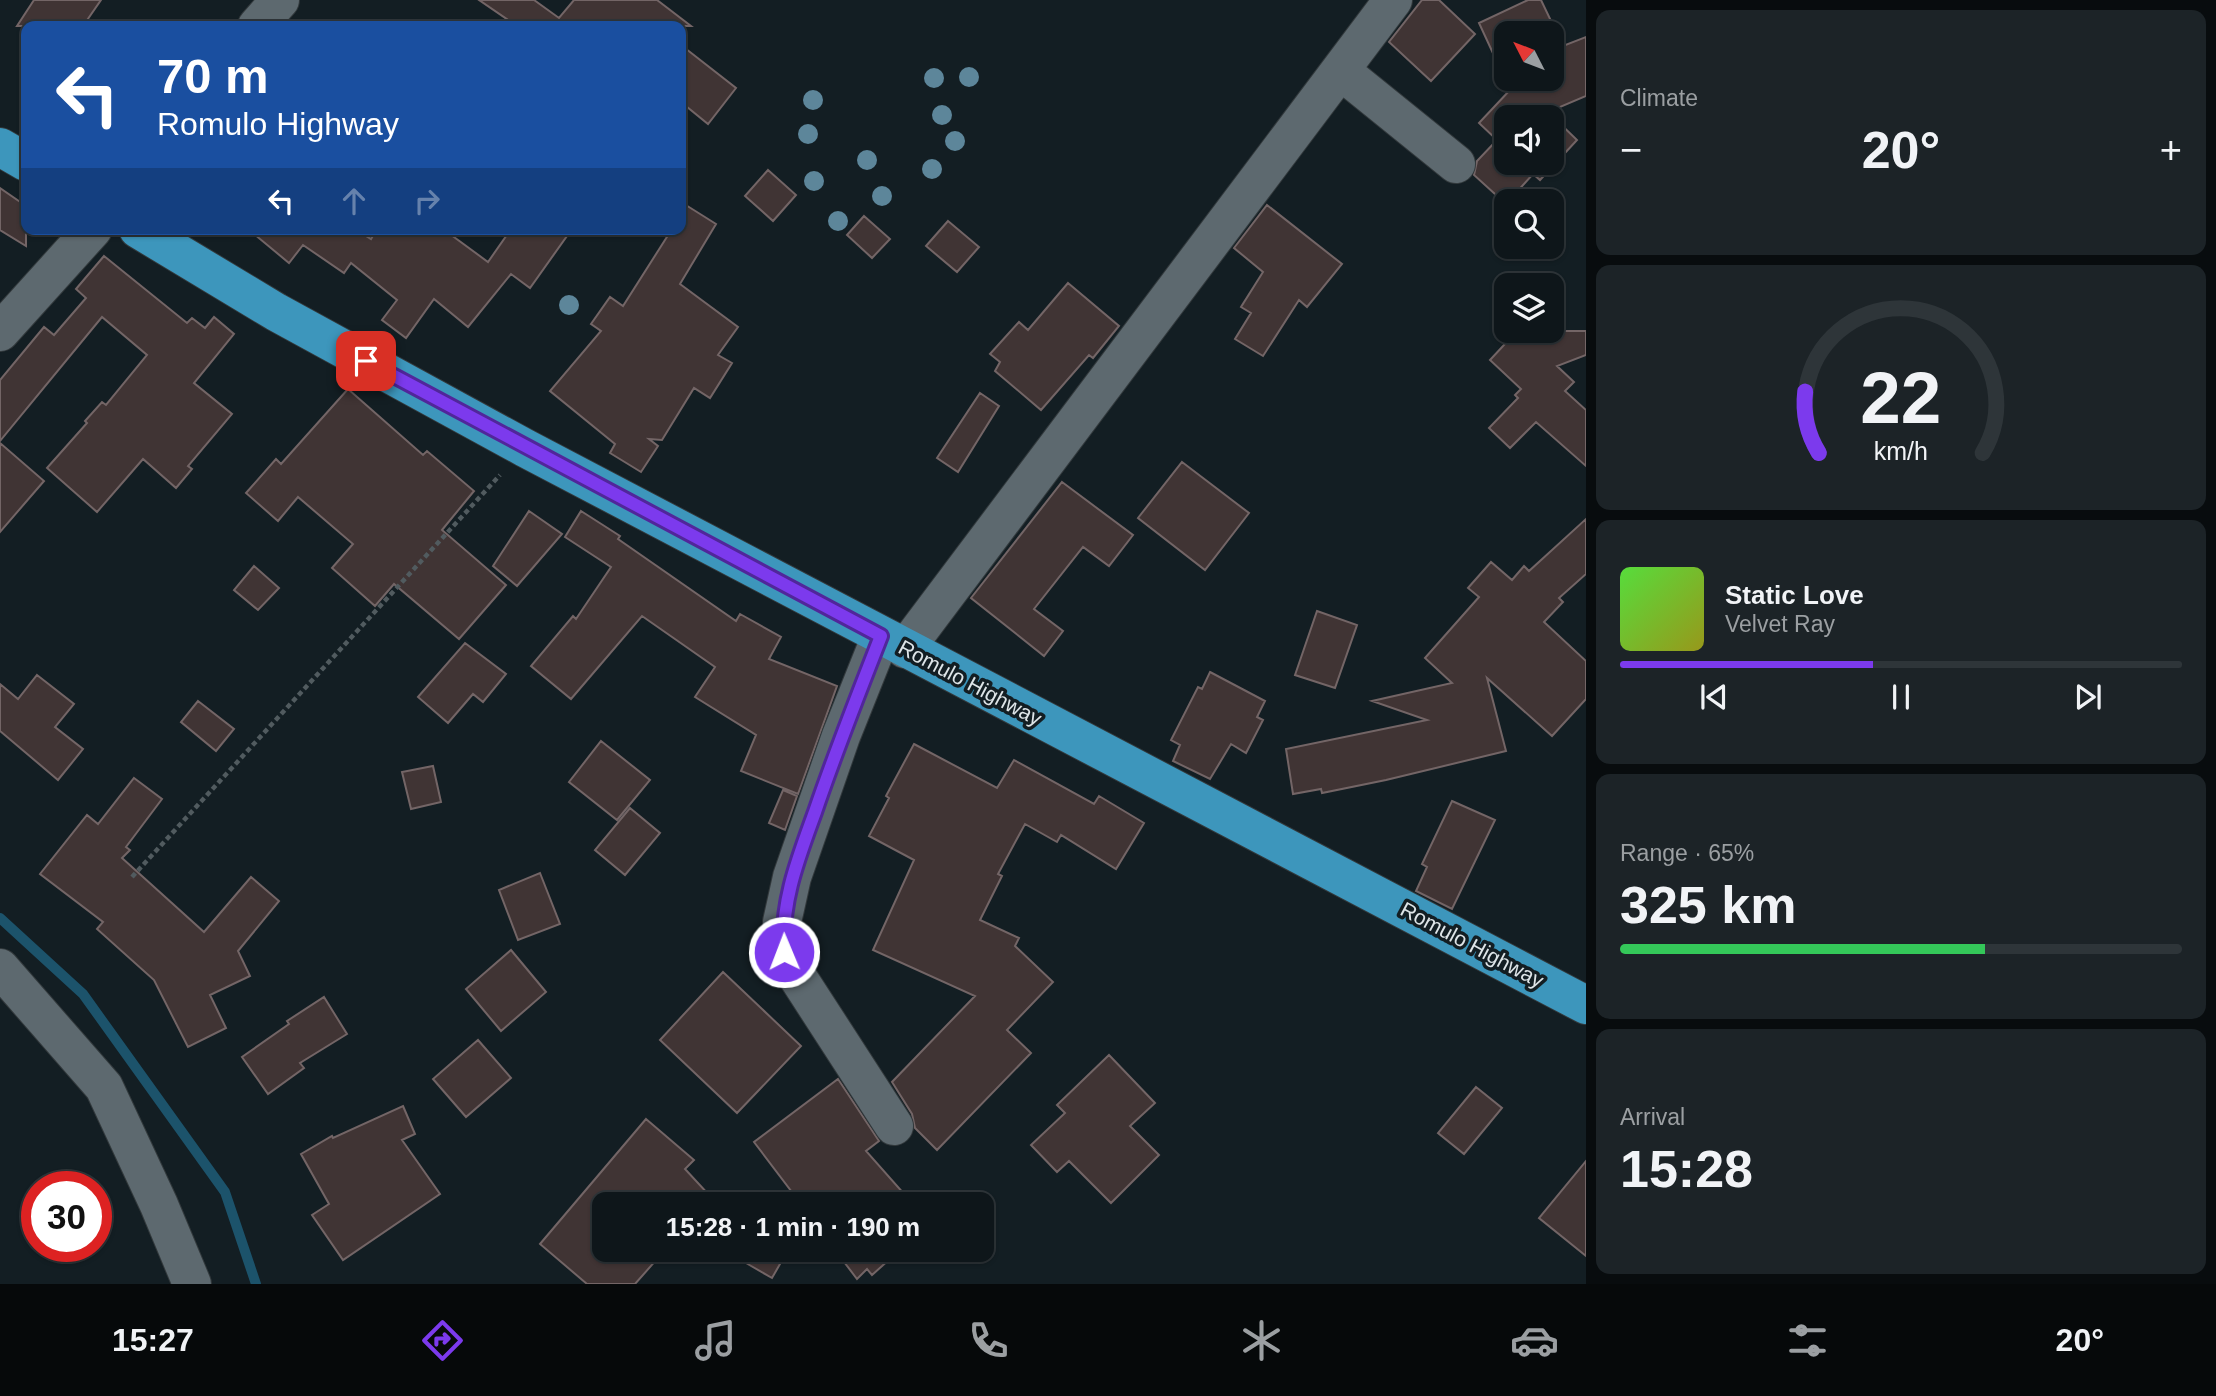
<!DOCTYPE html>
<meta charset="utf-8">
<style>
:root{--surface:#0e161a;--page:#1c2327;--text:#f1f3f6;--muted:#9b9fa2;--line:#2e3539;--accent:#7c3aed}
body{margin:0;font-family:Helvetica,sans-serif;background:var(--page);color:var(--text);height:100vh;display:flex;flex-direction:column;font-size:26px;white-space:nowrap}
*{box-sizing:border-box;margin:0}
p{font-size:23px;color:var(--muted)}
.icon{flex:none;width:38px;height:38px;fill:none;stroke:currentColor;stroke-width:2;stroke-linecap:round;stroke-linejoin:round}
.map{position:relative;flex:1;overflow:hidden}
.details{display:flex;flex-direction:column;gap:10px;padding:10px;background:#080c0e;width:630px}
.details>*{flex:none}
.guide{position:absolute;left:21px;top:21px;width:665px;height:214px;border-radius:14px;box-shadow:0 2px 5px #0004,0 0 0 2px var(--line);background:#1a4fa0;color:#fff;overflow:hidden}
.needle{width:46px;rotate:312deg}
.controls{position:absolute;left:1494px;top:21px;display:grid;gap:14px}
.controls a{display:grid;place-items:center;width:70px;height:70px;border-radius:14px;background:var(--surface);box-shadow:0 2px 5px #0004,0 0 0 2px var(--line);font-size:35px}
.speed{position:absolute;left:21px;top:1171px;display:flex;gap:14px;font-size:35px;font-weight:700;text-align:center}
.speed>*{display:grid;place-content:center;width:91px;height:91px;border-radius:50%;background:var(--surface);box-shadow:0 2px 5px #0004,0 0 0 2px var(--line);line-height:1}
.speed .limit{border:10px solid #d22;background:#fff;color:#111}
.pin{position:absolute;display:grid;place-items:center;width:60px;height:60px;color:#fff;margin:-30px;border-radius:14px;box-shadow:0 4px 10px #0006}
.me{position:absolute;width:77px;margin:-38px;rotate:359deg;stroke-linejoin:round;filter:drop-shadow(0 0 5px #0008)}
.turn{display:flex;align-items:center;gap:24px;height:147px;padding:0 21px;font-size:32px}
.turn .icon{width:91px;height:91px;stroke-width:2.5}
.turn b{display:block;font-size:49px;line-height:60px}
.lanes{display:flex;align-items:center;height:66px;padding:0 21px;background:#0003;justify-content:center;gap:35px;direction:ltr}
.lanes .off{opacity:.35}
.big{font-size:52px;font-weight:800;line-height:1.1}
.details .widget{flex:1;display:flex;flex-direction:column;justify-content:center;gap:10px;min-width:0;padding:0 24px;border-radius:14px;background:var(--page)}
.details .dial{align-items:center;gap:0}
.dial svg{height:182px;overflow:visible;fill:none;stroke:var(--line);stroke-width:7;stroke-linecap:round;text-anchor:middle}
.dial text{fill:var(--text);stroke:none}
.song{display:flex;align-items:center;gap:21px}
.cover{width:84px;height:84px;border-radius:10px;background:linear-gradient(135deg,hsl(110 70% 55%),hsl(60 70% 35%))}
.played{height:7px;border-radius:4px;background:linear-gradient(90deg,var(--accent) 45%,var(--line) 45%)}
.keys{display:flex;justify-content:space-around;direction:ltr}
.heat{display:flex;justify-content:space-between;align-items:center;font-size:38px;direction:ltr}
.charge{height:10px;border-radius:5px;background:linear-gradient(90deg,#34c759 65%,var(--line) 0)}
.trip{position:absolute;left:592px;top:1192px;width:402px;height:70px;border-radius:14px;background:var(--surface);box-shadow:0 2px 5px #0004,0 0 0 2px var(--line);font-weight:800;line-height:70px;text-align:center}
.tab-bar{display:flex;height:112px;justify-content:space-around;align-items:center;background:#06090a;color:var(--muted)}
.tab-bar .icon{width:49px;height:49px}
.tab-bar .current{color:var(--accent)}
.tab-bar b{font-size:32px;color:var(--text)}
main{display:flex;flex:1;min-height:0}
.map>svg:first-child{display:block}
.lines{fill:none;stroke-linecap:round;stroke-linejoin:round}
.stream{stroke:#1c536b;stroke-width:10}
.building{fill:#403434;stroke:#736566;stroke-width:2;fill-rule:evenodd}
.minor-casing{stroke:#32393c;stroke-width:40}
.highway-casing{stroke:#32393c;stroke-width:40}
.path{stroke:#515b5f;stroke-width:4.5;stroke-dasharray:5 3.5;stroke-linecap:butt}
.minor{stroke:#5d696f;stroke-width:38}
.highway{stroke:#3d96bc;stroke-width:38}
.tree{fill:#5d869a}
.route-casing{stroke:#51269a;stroke-width:18}
.route{stroke:#7c3aed;stroke-width:12}
.labels{text-anchor:middle;stroke-width:7;stroke-linejoin:round;paint-order:stroke}
.street-label{font-size:21px;fill:#dee5e8;stroke:#131e23}
</style>
<main>
<div class="map">
<svg width="1586" height="1284" viewBox="0 0 1586 1284">
<rect width="100%" height="100%" fill="#131e23"/>
<g class="lines">
<!-- stream -->
<path class="stream" d="M 0,918 L 83,994 L 225,1192 L 256,1284"/>
</g>
<!-- building -->
<path class="building" d="M 34,0 L 101,0 L 83,26 L 17,26 Z
M 479,0 L 534,0 L 559,18 L 574,0 L 657,0 L 691,26 L 517,26 Z
M 1422,0 L 1439,0 L 1475,34 L 1431,81 L 1389,42 Z
M 1528,0 L 1541,0 L 1563,46 L 1586,37 L 1586,96 L 1548,112 L 1577,140 L 1540,180 L 1533,174 L 1506,204 L 1474,175 L 1477,161 L 1497,140 L 1479,123 L 1510,90 L 1479,23 ZM 1507,33 L 1552,33 L 1552,79 L 1507,79 ZM 1507,117 L 1552,117 L 1552,163 L 1507,163 Z
M 681,45 L 736,88 L 708,124 L 681,102 Z
M 768,170 L 796,195 L 773,221 L 745,196 Z
M 0,188 L 26,206 L 26,246 L 0,230 Z
M 681,202 L 716,224 L 680,284 L 738,327 L 718,355 L 732,363 L 710,398 L 694,388 L 662,440 L 649,439 L 658,446 L 641,472 L 610,453 L 615,444 L 550,391 L 601,331 L 591,324 L 610,297 L 623,306 L 672,229 L 681,229 Z
M 1267,205 L 1342,264 L 1307,307 L 1299,300 L 1263,356 L 1235,339 L 1251,313 L 1241,307 L 1263,272 L 1234,248 Z
M 864,216 L 890,239 L 872,258 L 847,235 Z
M 948,221 L 979,247 L 957,272 L 926,246 Z
M 248,229 L 355,229 L 371,239 L 377,229 L 443,229 L 488,262 L 511,229 L 572,229 L 530,288 L 511,274 L 468,327 L 434,299 L 406,338 L 382,320 L 397,300 L 351,263 L 344,273 L 303,245 L 289,263 Z
M 104,256 L 187,323 L 192,318 L 205,328 L 214,317 L 234,334 L 194,383 L 232,414 L 188,466 L 192,469 L 176,488 L 143,459 L 97,512 L 47,468 L 87,423 L 85,421 L 102,402 L 106,405 L 147,355 L 102,317 L 0,441 L 0,380 L 44,327 L 54,335 L 86,298 L 76,289 Z
M 1068,283 L 1119,326 L 1093,358 L 1089,355 L 1041,410 L 995,371 L 1000,362 L 990,354 L 1019,322 L 1028,330 Z
M 1517,331 L 1586,331 L 1586,355 L 1557,366 L 1574,382 L 1565,391 L 1586,410 L 1586,466 L 1536,422 L 1510,448 L 1489,428 L 1518,398 L 1515,395 L 1521,389 L 1490,360 Z
M 348,389 L 423,455 L 427,451 L 474,491 L 442,530 L 506,585 L 459,639 L 394,584 L 375,606 L 332,568 L 353,544 L 298,497 L 278,521 L 246,493 L 276,459 L 281,464 Z
M 980,393 L 999,406 L 958,472 L 937,458 Z
M 0,443 L 44,481 L 0,532 Z
M 1182,462 L 1249,513 L 1205,570 L 1138,518 Z
M 1062,482 L 1133,535 L 1109,566 L 1083,547 L 1034,609 L 1063,631 L 1044,656 L 971,598 Z
M 529,511 L 562,534 L 517,586 L 493,566 Z
M 581,511 L 620,536 L 618,539 L 736,621 L 740,614 L 781,637 L 769,659 L 837,686 L 798,794 L 741,771 L 756,735 L 695,697 L 715,667 L 642,616 L 571,699 L 531,666 L 573,616 L 576,619 L 611,567 L 565,537 Z
M 1586,519 L 1586,574 L 1559,598 L 1563,602 L 1544,622 L 1586,661 L 1586,699 L 1552,736 L 1487,678 L 1506,751 L 1386,780 L 1322,793 L 1321,789 L 1293,794 L 1286,749 L 1427,720 L 1372,701 L 1452,683 L 1425,658 L 1479,597 L 1468,588 L 1491,562 L 1512,580 L 1524,566 L 1529,571 Z
M 254,566 L 279,588 L 258,610 L 234,590 Z
M 1317,611 L 1357,625 L 1335,688 L 1295,675 Z
M 465,643 L 506,674 L 483,702 L 473,694 L 448,723 L 418,697 Z
M 1210,672 L 1265,701 L 1257,717 L 1263,720 L 1246,753 L 1231,744 L 1210,779 L 1173,761 L 1180,745 L 1171,740 L 1198,687 L 1202,689 Z
M 37,675 L 74,704 L 55,727 L 83,749 L 58,780 L 0,731 L 0,684 L 18,699 Z
M 198,701 L 234,729 L 216,751 L 181,722 Z
M 601,741 L 650,780 L 617,820 L 569,782 Z
M 914,744 L 997,788 L 1014,760 L 1094,804 L 1099,796 L 1144,823 L 1116,869 L 1061,835 L 1057,842 L 1025,824 L 998,874 L 1002,876 L 980,920 L 1019,938 L 1015,946 L 1053,982 L 1007,1030 L 1031,1053 L 937,1150 L 915,1128 L 912,1114 L 892,1082 L 975,996 L 873,950 L 914,860 L 869,836 L 889,798 L 886,796 Z
M 433,766 L 441,802 L 411,809 L 402,772 Z
M 134,778 L 162,799 L 126,847 L 130,850 L 122,858 L 204,932 L 251,877 L 279,901 L 238,951 L 250,976 L 210,995 L 226,1028 L 188,1047 L 154,980 L 97,929 L 103,922 L 40,874 L 87,815 L 98,824 Z
M 783,790 L 797,796 L 785,830 L 769,823 Z
M 1452,801 L 1495,820 L 1452,909 L 1416,891 L 1427,867 L 1422,864 Z
M 630,808 L 660,833 L 625,875 L 595,850 Z
M 540,873 L 560,924 L 518,940 L 499,890 Z
M 511,950 L 546,992 L 501,1031 L 466,989 Z
M 723,972 L 801,1046 L 737,1113 L 660,1040 Z
M 324,997 L 347,1034 L 300,1063 L 304,1068 L 268,1094 L 242,1057 L 289,1024 L 287,1021 Z
M 478,1040 L 511,1078 L 466,1117 L 433,1079 Z
M 1109,1055 L 1155,1103 L 1130,1126 L 1159,1155 L 1111,1203 L 1069,1161 L 1057,1172 L 1031,1145 L 1065,1113 L 1057,1105 Z
M 838,1079 L 879,1141 L 866,1151 L 913,1204 L 801,1204 L 754,1142 Z
M 1476,1087 L 1502,1108 L 1464,1154 L 1438,1133 Z
M 403,1106 L 415,1134 L 402,1140 L 440,1194 L 343,1260 L 312,1215 L 329,1204 L 301,1154 L 332,1136 L 333,1138 Z
M 646,1119 L 694,1160 L 685,1169 L 710,1196 L 703,1204 L 604,1204 L 604,1250 L 665,1250 L 635,1284 L 587,1284 L 540,1244 Z
M 1586,1161 L 1586,1256 L 1539,1218 Z
M 754,1250 L 788,1250 L 772,1278 L 746,1263 Z
M 835,1250 L 900,1250 L 872,1275 L 867,1269 L 857,1279 Z"/>
<g class="lines">
<!-- minor casing -->
<g class="minor-casing">
<path id="minor" d="M 257,26 L 280,0
M 1341,71 L 1456,164
M 0,332 L 93,229
M 881,636 L 841,736 L 792,877 L 782,922 L 784,952 L 795,973 L 894,1126
M 905,649 L 1393,0
M 0,968 L 104,1087 L 159,1205 L 192,1284"/>
</g>
<!-- highway casing -->
<g class="highway-casing">
<path id="highway" d="M 0,147 L 26,162
M 138,229 L 276,312 L 525,448 L 1586,1005"/>
</g>
<!-- path -->
<path class="path" d="M 132,877 L 500,475"/>
<!-- minor -->
<use href="#minor" class="minor"/>
<!-- highway -->
<use href="#highway" class="highway"/>
</g>
<!-- trees -->
<g class="tree">
<circle cx="969" cy="77" r="10"/>
<circle cx="934" cy="78" r="10"/>
<circle cx="813" cy="100" r="10"/>
<circle cx="942" cy="115" r="10"/>
<circle cx="808" cy="134" r="10"/>
<circle cx="955" cy="141" r="10"/>
<circle cx="867" cy="160" r="10"/>
<circle cx="932" cy="169" r="10"/>
<circle cx="814" cy="181" r="10"/>
<circle cx="882" cy="196" r="10"/>
<circle cx="838" cy="221" r="10"/>
<circle cx="569" cy="305" r="10"/>
</g>
<g class="lines">
<!-- route casing -->
<g class="route-casing">
<path id="route" d="M 366,361 L 881,636 C 858,695 835,753 815,812 C 798,859 781,901 784,952"/>
</g>
<!-- route -->
<use href="#route" class="route"/>
</g>
<g class="labels">
<!-- street labels -->
<g class="street-label">
<text transform="translate(970 683) rotate(28)" y="7">Romulo Highway</text>
<text transform="translate(1472 945) rotate(28)" y="7">Romulo Highway</text>
</g>
</g>
</svg>
<div class="controls">
<a><svg class="needle" viewBox="-14 -14 28 28"><path d="M0-13l5 13h-10z" fill="#e53935"/><path d="M0 13l5-13h-10z" fill="#9b9fa2"/></svg></a>
<a><svg class="icon" aria-label="sound" viewBox="0 0 24 24"><path d="M4 9h4l5-4v14l-5-4H4zM17 9q2 3 0 6"/></svg></a>
<a><svg class="icon" aria-label="search" viewBox="0 0 24 24"><circle cx="10" cy="10" r="6"/><path d="M15 15l6 6"/></svg></a>
<a><svg class="icon" aria-label="layers" viewBox="0 0 24 24"><path d="M12 4l9 5-9 5-9-5zM3 14l9 5 9-5"/></svg></a>
</div>
<div class="speed"><div class="limit">30</div></div>
<div class="pin" style="left:366px;top:361px;background:#d93025"><svg class="icon" aria-label="arrive" viewBox="0 0 24 24"><path d="M6 21V4h12l-3 4 3 4H6"/></svg></div>
<svg class="me" style="left:784px;top:952px" viewBox="-20 -20 40 40"><circle r="17" fill="#7c3aed" stroke="#fff" stroke-width="3"/><path d="M0-11L8 9 0 5-8 9z" fill="#fff"/></svg>
<div class="trip">15:28 · 1 min · 190 m</div>
<div class="guide">
<div class="turn"><svg class="icon" aria-label="left" viewBox="0 0 24 24"><path d="M17 20v-9H6M10 6l-5 5 5 5"/></svg><div><b>70 m</b>Romulo Highway</div></div>
<div class="lanes"><svg class="icon" aria-label="left" viewBox="0 0 24 24"><path d="M17 20v-9H6M10 6l-5 5 5 5"/></svg><svg class="icon off" aria-label="ahead" viewBox="0 0 24 24"><path d="M12 20V5M6 11l6-6 6 6"/></svg><svg class="icon off" aria-label="right" viewBox="0 0 24 24"><path d="M7 20v-9h11M14 6l5 5-5 5"/></svg></div>
</div>
</div>
<section class="details">
<div class="widget"><p>Climate</p>
<div class="heat"><a>−</a><b class="big">20°</b><a>+</a></div>
</div>
<div class="widget dial"><svg viewBox="0 0 100 80">
<path d="M14 69A42 42 0 1 1 86 69"/>
<path d="M14 69A42 42 0 0 1 8 42" stroke="#7c3aed"/>
<text x="50" y="56" font-size="32" font-weight="700">22</text>
<text x="50" y="72" font-size="11">km/h</text>
</svg></div>
<div class="widget">
<div class="song"><i class="cover"></i><div><b>Static Love</b><p>Velvet Ray</p></div></div>
<div class="played"></div>
<div class="keys"><svg class="icon" aria-label="previous" viewBox="0 0 24 24"><path d="M18 5L8 12l10 7zM5 5v14"/></svg><svg class="icon" aria-label="pause" viewBox="0 0 24 24"><path d="M8 5v14M16 5v14"/></svg><svg class="icon" aria-label="next" viewBox="0 0 24 24"><path d="M6 5l10 7-10 7zM19 5v14"/></svg></div>
</div>
<div class="widget"><p>Range · 65%</p><b class="big">325 km</b><div class="charge"></div></div>
<div class="widget"><p>Arrival</p><b class="big">15:28</b></div>
</section>
</main>
<nav class="tab-bar">
<b>15:27</b>
<svg class="icon current" aria-label="directions" viewBox="0 0 24 24"><path d="M12 3l9 9-9 9-9-9zM9 14v-3h6M13 9l2 2-2 2"/></svg>
<svg class="icon" aria-label="music" viewBox="0 0 24 24"><path d="M9 18V5l10-2v13"/><circle cx="6" cy="18" r="3"/><circle cx="16" cy="16" r="3"/></svg>
<svg class="icon" aria-label="phone" viewBox="0 0 24 24"><path d="M5 4h4l2 5-3 2q2 4 5 5l2-3 5 2v4C11 20 4 13 5 4z"/></svg>
<svg class="icon" aria-label="climate" viewBox="0 0 24 24"><path d="M12 3v18M4 7l16 10M4 17L20 7"/></svg>
<svg class="icon" aria-label="car" viewBox="0 0 24 24"><path d="M5 17H2v-5l4-1 3-4h7l3 4 3 1v5h-3M9 17h6M6 11h13"/><circle cx="7" cy="17" r="2"/><circle cx="17" cy="17" r="2"/></svg>
<svg class="icon" aria-label="filters" viewBox="0 0 24 24"><path d="M4 7h16M4 17h16"/><circle cx="9" cy="7" r="2"/><circle cx="15" cy="17" r="2"/></svg>
<b>20°</b>
</nav>
